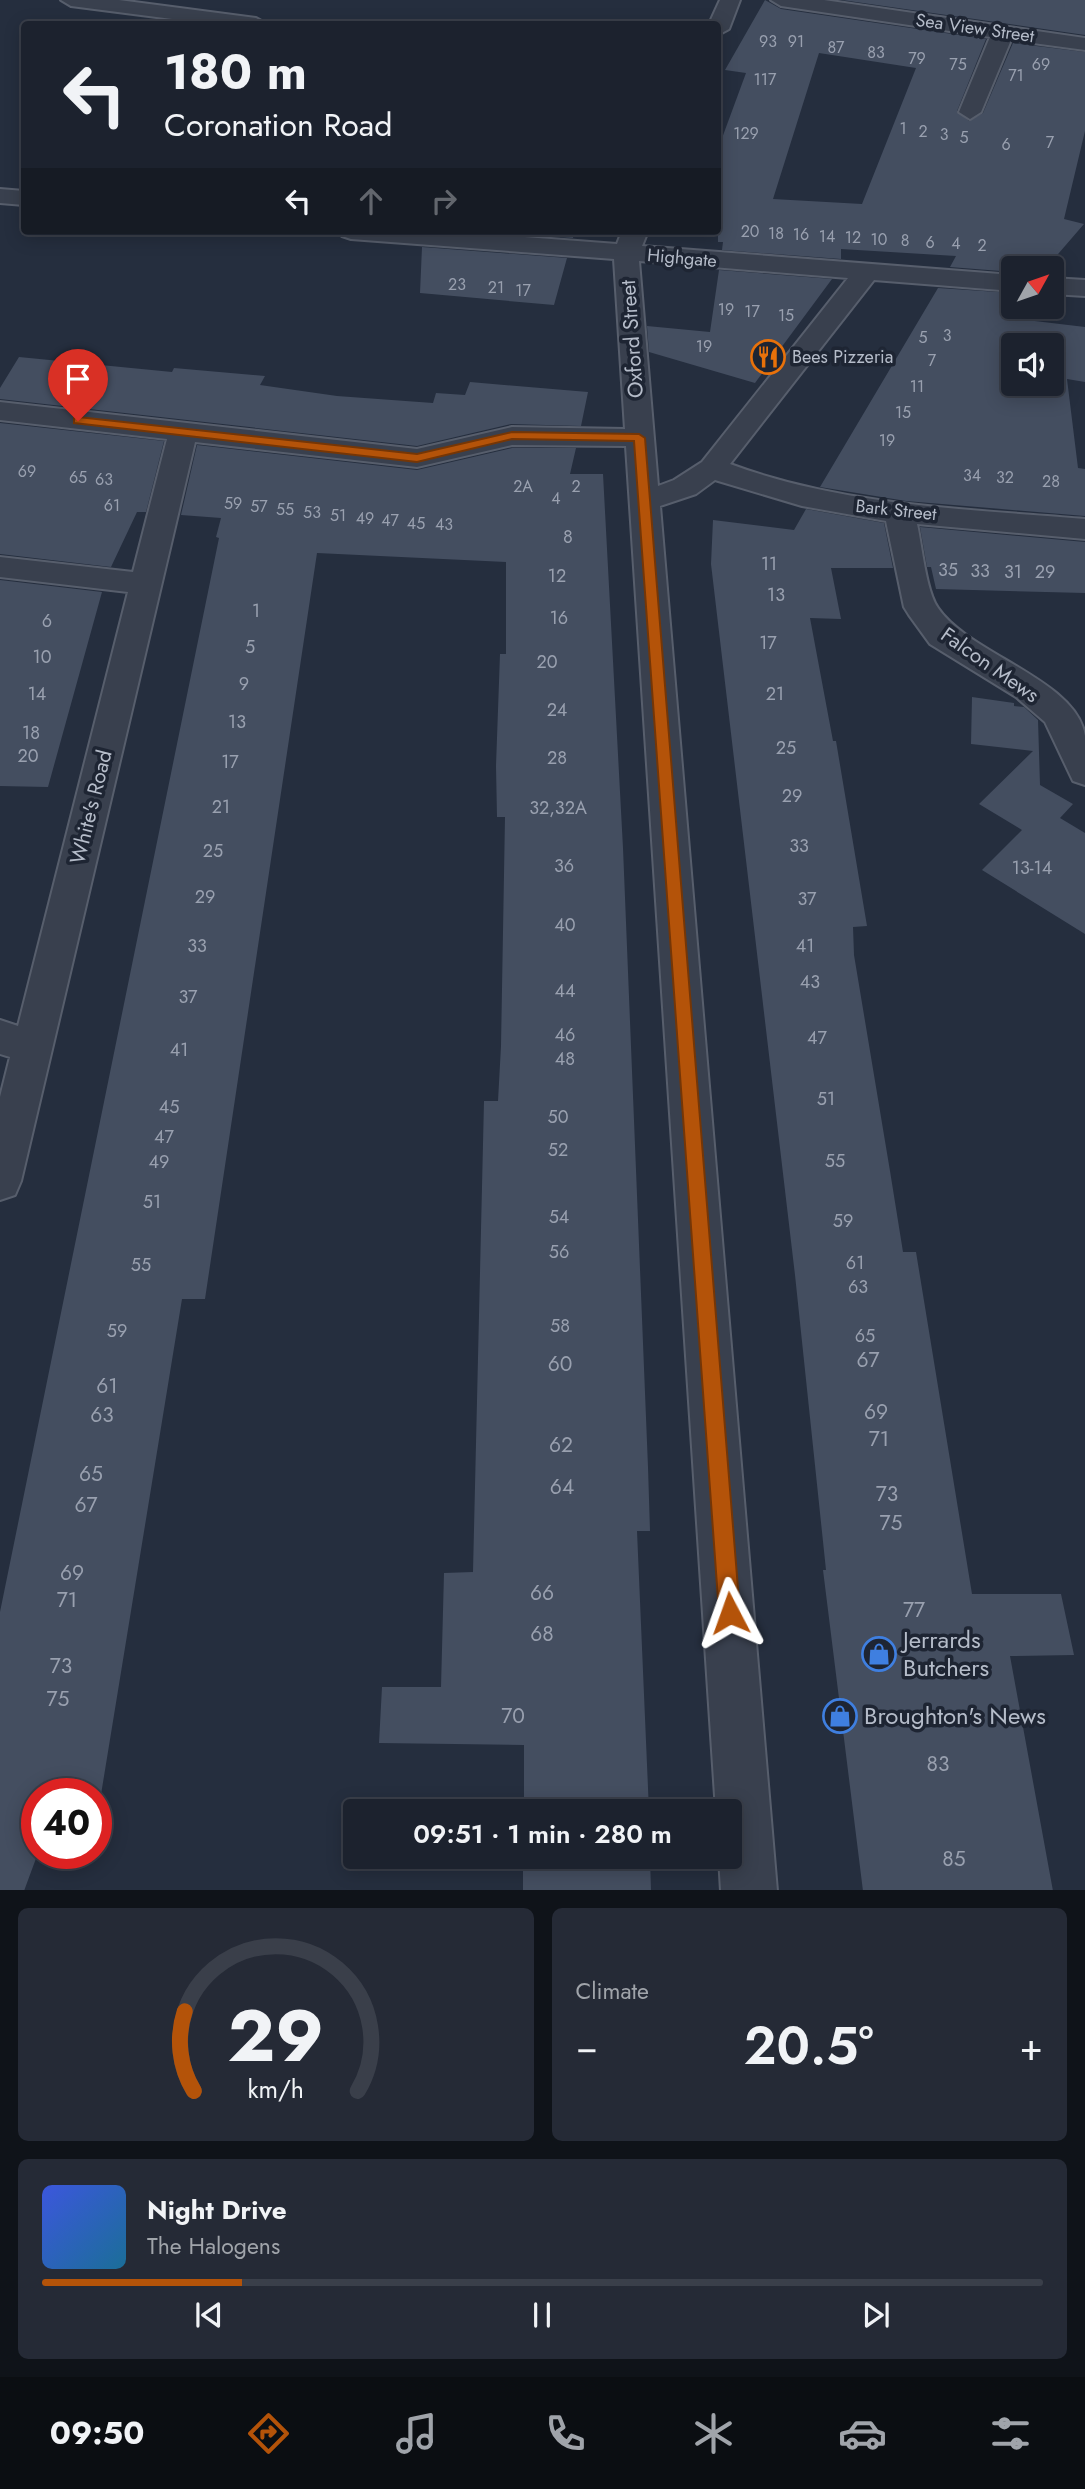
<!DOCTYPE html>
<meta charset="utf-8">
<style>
:root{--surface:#1c222e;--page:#252a36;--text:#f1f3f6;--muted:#a0a4aa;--line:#3a3f4a;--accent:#b45309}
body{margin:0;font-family:Jost,sans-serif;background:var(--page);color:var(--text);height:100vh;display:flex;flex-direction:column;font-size:26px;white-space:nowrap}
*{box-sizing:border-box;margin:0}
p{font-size:23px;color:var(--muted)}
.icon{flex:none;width:38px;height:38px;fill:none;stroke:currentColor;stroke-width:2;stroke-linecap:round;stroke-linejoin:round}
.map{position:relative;height:1890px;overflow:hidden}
.drawer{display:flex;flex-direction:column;gap:18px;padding:18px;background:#0f1319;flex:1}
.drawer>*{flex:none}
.guide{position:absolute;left:21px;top:21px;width:700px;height:214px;border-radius:7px;box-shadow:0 4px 18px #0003,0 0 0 2px var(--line);background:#1c222e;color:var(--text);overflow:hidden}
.needle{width:46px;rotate:50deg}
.controls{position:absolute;left:1001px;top:256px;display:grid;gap:14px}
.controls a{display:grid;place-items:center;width:63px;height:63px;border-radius:7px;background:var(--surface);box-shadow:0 4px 18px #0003,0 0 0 2px var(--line);font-size:35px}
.speed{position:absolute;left:21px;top:1778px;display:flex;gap:14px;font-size:35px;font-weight:700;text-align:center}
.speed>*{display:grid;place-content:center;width:91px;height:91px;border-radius:50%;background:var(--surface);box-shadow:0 4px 18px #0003,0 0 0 2px var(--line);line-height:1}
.speed .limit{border:10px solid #d22;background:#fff;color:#111}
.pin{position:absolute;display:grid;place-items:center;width:60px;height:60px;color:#fff;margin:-72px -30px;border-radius:50% 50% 50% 0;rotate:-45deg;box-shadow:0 0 7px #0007}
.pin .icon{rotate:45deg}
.me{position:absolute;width:77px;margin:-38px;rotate:356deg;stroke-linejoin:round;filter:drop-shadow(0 0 5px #0008)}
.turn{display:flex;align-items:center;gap:24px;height:147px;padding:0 28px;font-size:32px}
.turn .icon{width:91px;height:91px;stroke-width:2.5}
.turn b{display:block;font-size:49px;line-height:60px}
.lanes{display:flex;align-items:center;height:66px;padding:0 28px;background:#0003;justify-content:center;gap:35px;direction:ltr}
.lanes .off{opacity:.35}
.big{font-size:52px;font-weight:600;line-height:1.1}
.drawer .widget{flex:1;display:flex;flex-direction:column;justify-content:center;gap:10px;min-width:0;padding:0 24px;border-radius:10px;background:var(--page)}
.drawer .dial{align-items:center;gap:0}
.dial svg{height:182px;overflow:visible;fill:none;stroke:var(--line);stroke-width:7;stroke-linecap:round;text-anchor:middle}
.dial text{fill:var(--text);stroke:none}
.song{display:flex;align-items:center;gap:21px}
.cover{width:84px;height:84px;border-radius:10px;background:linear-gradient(135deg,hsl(230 70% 55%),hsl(200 70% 35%))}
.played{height:7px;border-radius:4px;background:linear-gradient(90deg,var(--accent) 20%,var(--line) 20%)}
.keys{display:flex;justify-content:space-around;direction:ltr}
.heat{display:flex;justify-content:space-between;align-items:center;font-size:38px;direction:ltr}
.drawer .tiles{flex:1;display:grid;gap:18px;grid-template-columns:1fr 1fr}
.widget:last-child{grid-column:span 2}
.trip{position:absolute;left:343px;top:1799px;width:399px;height:70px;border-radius:7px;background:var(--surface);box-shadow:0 4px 18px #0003,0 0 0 2px var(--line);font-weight:600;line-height:70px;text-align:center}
.tab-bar{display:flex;height:112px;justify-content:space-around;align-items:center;background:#0b0e12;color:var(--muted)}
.tab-bar .icon{width:49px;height:49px}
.tab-bar .on{color:var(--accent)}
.tab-bar b{font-size:32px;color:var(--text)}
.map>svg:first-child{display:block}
.building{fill:#444e60;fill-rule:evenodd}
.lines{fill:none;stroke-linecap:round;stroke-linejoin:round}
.minor-casing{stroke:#575e6c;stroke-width:4}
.minor{fill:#39404e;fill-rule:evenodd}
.route{fill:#b45309;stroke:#753606;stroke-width:2}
.labels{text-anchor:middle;stroke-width:7;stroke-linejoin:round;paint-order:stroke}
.far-number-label{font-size:16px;fill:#99a0af}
.far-street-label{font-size:18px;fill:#b5bcc9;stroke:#1e2533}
.far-poi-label{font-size:18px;fill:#b5bcc9;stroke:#1e2533;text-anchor:start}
.number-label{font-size:18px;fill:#99a0af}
.street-label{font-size:21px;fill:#b5bcc9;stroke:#1e2533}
.near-number-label{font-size:21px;fill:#99a0af}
.near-poi-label{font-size:24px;fill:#b5bcc9;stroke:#1e2533;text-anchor:start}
</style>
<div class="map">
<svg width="1085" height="1891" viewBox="0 0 1085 1891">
<rect width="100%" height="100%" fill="#252e3e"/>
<!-- building -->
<path class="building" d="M 765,0 L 781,9 L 986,39 L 957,111 L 969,121 L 983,113 L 1013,43 L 1085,52 L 1085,131 L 1064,219 L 1084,224 L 1046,268 L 1013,268 L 1013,272 L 950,267 L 956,256 L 841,249 L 841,259 L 722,250 L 723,242 L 718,242 L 718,149 L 746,73 L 725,70 ZM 819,53 L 916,68 L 862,204 L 773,199 Z
M 842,0 L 1085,0 L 1085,35 Z
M 481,231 L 574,231 L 573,238 Z
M 422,247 L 567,258 L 554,305 L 420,293 Z
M 719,270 L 832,279 L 755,383 L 649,352 L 647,326 L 710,332 Z
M 938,288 L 1013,293 L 1013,305 L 1002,317 L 1085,327 L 1085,382 L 1067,379 L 1078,468 L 1085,469 L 1085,516 L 906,501 L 820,487 ZM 1013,345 L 1052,345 L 1052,383 L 1013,383 Z
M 19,357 L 172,372 L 174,368 L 265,376 L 260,385 L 337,396 L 433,403 L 436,393 L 465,395 L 470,382 L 588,392 L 581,426 L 511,424 L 417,446 L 0,399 L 0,388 Z
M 0,423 L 164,441 L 146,512 L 137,512 L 111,567 L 0,554 Z
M 197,445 L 417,470 L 512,448 L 576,448 L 570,474 L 603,474 L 623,848 L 648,1467 L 650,1531 L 637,1531 L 649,1811 L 524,1811 L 524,1745 L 379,1743 L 382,1687 L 441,1687 L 444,1573 L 473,1572 L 484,1101 L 498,1101 L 501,1046 L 505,817 L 497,817 L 496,766 L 500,654 L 506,654 L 506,562 L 317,553 L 205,1299 L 182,1299 L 97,1819 L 96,1794 L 37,1794 L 38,1853 L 24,1891 L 0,1891 L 0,1612 L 219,538 L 216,537 L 221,518 L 181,515 Z
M 806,509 L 884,523 L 893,568 L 831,568 L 841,619 L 810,618 L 833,741 L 836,741 L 867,926 L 853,927 L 854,955 L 890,1171 L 903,1252 L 916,1252 L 972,1594 L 1061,1594 L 1074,1655 L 1010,1656 L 1053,1891 L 863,1891 L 823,1570 L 826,1570 L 795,1275 L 711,564 L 713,520 L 794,530 Z
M 920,527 L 1085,542 L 1085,593 L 936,589 L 931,567 L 927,567 Z
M 0,580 L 102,592 L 48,787 L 0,786 Z
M 972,697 L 1014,703 L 1014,706 L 1024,707 L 1038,720 L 1040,785 L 1073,804 L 1060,818 L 1085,833 L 1085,934 L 982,870 L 1022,830 L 979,804 L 1033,751 L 971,744 Z
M 523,1857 L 650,1857 L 651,1891 L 523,1891 Z"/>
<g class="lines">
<!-- minor casing -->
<g class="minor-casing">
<path id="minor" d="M 61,0 L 119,0 L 256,18 L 267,24 L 211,24 L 71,6 Z
M 720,0 L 740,0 L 729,29 L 718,35 L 718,24 L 709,24 Z
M 771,0 L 824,0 L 1085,38 L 1085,50 L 1011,40 L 981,112 L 970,119 L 959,112 L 990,37 L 781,6 Z
M 0,189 L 24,191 L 24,205 L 0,203 Z
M 338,231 L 447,231 L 617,244 L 622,231 L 648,231 L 642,246 L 1013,275 L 1013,291 L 874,280 L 730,464 C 844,506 965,509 1085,519 L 1085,539 L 917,524 C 922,546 926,591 938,608 C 969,654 1077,680 1085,736 C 1085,752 1085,769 1085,785 L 1073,781 L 1045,722 L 1016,697 L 930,644 L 909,615 L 904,607 L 886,521 L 802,506 L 715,480 L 696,494 L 660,506 L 777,1891 L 721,1891 L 719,1857 L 730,1857 L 730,1811 L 716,1811 L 626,446 L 512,445 L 417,467 L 195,442 L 21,1181 L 15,1195 L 0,1200 L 0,1097 L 10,1057 L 0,1054 L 0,1020 L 18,1026 L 128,592 L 0,577 L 0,557 L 133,572 L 167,439 L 0,420 L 0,402 L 417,449 L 512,427 L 625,429 L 614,259 L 351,239 L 342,236 ZM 639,261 L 848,278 L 702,462 L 674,480 L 658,486 Z
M 1052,278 L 1085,280 L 1085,296 L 1052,294 Z"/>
</g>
<!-- minor -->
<use href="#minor" class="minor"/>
</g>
<!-- route -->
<path class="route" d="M 78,417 L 417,454 L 512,432 L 639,434 L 645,438 L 740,1613 L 737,1621 L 730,1624 L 722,1621 L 719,1613 L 634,441 L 512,439 L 417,462 L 74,423 L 74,418 Z"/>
<!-- icons -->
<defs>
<g id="restaurant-ring" transform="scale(1.75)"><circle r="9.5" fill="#1e2533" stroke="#e8710a" stroke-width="1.5"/><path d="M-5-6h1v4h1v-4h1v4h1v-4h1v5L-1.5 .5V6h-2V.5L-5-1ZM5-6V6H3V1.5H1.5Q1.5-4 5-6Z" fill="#e8710a"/></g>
<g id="shop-ring" transform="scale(1.75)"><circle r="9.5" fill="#1e2533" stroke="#3f7fe0" stroke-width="1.5"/><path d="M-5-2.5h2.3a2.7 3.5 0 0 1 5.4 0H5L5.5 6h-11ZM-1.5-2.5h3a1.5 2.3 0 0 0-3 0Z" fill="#3f7fe0"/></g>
</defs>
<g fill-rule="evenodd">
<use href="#restaurant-ring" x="768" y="357"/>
<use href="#shop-ring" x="879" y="1654"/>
<use href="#shop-ring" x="840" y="1716"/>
</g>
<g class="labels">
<!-- far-number labels -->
<g class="far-number-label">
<text x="768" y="47">93</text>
<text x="796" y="47">91</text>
<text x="836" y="53">87</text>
<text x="876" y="58">83</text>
<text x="917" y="64">79</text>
<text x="958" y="70">75</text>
<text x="1041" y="70">69</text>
<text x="1016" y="81">71</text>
<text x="765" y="85">117</text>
<text x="903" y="134">1</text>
<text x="923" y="137">2</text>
<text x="746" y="139">129</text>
<text x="944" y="140">3</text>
<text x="964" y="143">5</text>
<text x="1050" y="148">7</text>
<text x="1006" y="150">6</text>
<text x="750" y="237">20</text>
<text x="776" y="239">18</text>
<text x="801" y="240">16</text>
<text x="827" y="242">14</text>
<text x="853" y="243">12</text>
<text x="879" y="245">10</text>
<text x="905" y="246">8</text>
<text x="930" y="248">6</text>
<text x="956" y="249">4</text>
<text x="982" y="251">2</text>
<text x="457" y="290">23</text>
<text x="496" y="293">21</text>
<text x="523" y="296">17</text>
<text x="726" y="315">19</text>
<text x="752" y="317">17</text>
<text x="786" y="321">15</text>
<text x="947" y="341">3</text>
<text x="923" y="343">5</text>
<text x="704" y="352">19</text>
<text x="932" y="366">7</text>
<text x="917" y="392">11</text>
<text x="903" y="418">15</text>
<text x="887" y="446">19</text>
<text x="27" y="477">69</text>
<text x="972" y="481">34</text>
<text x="78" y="483">65</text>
<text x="1005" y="483">32</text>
<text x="104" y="485">63</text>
<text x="1051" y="487">28</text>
<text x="523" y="492">2A</text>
<text x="576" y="492">2</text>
<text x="556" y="504">4</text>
<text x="233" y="509">59</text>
<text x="112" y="511">61</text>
<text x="259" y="512">57</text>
<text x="285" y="515">55</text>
<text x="312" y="518">53</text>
<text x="338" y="521">51</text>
<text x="365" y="524">49</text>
<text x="390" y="526">47</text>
<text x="416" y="529">45</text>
<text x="444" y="530">43</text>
</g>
<!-- far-street labels -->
<g class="far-street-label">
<text transform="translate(975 28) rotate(8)" y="6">Sea View Street</text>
<text transform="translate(682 258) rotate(5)" y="6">Highgate</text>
<text transform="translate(896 510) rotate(6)" y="6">Bark Street</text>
</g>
<!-- far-poi labels -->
<g class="far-poi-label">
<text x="792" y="363">Bees Pizzeria</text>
</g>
<!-- number labels -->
<g class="number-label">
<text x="568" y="543">8</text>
<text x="769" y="570">11</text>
<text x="948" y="576">35</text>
<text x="980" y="577">33</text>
<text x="1013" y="578">31</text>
<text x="1045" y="578">29</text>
<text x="557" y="582">12</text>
<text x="776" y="601">13</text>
<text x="256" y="617">1</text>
<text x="559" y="624">16</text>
<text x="47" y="627">6</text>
<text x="768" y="649">17</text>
<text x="250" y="653">5</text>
<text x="42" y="663">10</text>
<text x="547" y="668">20</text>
<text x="244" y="690">9</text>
<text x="37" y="700">14</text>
<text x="775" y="700">21</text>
<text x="557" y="716">24</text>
<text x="237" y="728">13</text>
<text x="31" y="739">18</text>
<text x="786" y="754">25</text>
<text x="28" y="762">20</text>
<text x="557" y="764">28</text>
<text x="230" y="768">17</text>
<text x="792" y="802">29</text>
<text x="221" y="813">21</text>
<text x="558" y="814">32,32A</text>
<text x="799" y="852">33</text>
<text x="213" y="857">25</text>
<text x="564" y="872">36</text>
<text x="1032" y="874">13-14</text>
<text x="205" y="903">29</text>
<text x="807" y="905">37</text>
<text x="565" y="931">40</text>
<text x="197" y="952">33</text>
<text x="805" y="952">41</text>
<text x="810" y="988">43</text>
<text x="565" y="997">44</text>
<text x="188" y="1003">37</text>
<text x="565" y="1041">46</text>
<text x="817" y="1044">47</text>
<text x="179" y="1056">41</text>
<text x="565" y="1065">48</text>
<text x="826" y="1105">51</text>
<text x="169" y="1113">45</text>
<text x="558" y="1123">50</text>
<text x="164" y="1143">47</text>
<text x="558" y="1156">52</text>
<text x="835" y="1167">55</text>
<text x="159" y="1168">49</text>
<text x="152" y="1208">51</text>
<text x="559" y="1223">54</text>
<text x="843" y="1227">59</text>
<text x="559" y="1258">56</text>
<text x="855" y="1269">61</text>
<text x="141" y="1271">55</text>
<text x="858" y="1293">63</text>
<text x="560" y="1332">58</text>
<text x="117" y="1337">59</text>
<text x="865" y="1342">65</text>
</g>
<!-- street labels -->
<g class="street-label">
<text transform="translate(632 339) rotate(-94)" y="7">Oxford Street</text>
<text transform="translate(990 665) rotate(35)" y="7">Falcon Mews</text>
<text transform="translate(91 807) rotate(-76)" y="7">White's Road</text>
</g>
<!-- near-number labels -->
<g class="near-number-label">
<text x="868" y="1367">67</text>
<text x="560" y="1371">60</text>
<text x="107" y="1393">61</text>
<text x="876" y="1419">69</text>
<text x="102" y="1422">63</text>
<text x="879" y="1446">71</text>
<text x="561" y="1452">62</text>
<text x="91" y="1481">65</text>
<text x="562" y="1494">64</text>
<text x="887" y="1501">73</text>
<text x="86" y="1512">67</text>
<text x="891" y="1530">75</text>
<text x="72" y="1580">69</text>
<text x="542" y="1600">66</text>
<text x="67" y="1607">71</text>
<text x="914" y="1617">77</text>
<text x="542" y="1641">68</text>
<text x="61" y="1673">73</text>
<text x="58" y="1706">75</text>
<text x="513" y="1723">70</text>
<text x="938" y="1771">83</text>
<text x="954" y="1866">85</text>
</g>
<!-- near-poi labels -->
<g class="near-poi-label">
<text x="903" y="1648">Jerrards<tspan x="903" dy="28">Butchers</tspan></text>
<text x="864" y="1724">Broughton's News</text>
</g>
</g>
</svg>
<div class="controls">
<a><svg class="needle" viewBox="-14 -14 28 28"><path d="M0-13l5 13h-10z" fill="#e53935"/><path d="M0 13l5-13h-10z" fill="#a0a4aa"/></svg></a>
<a><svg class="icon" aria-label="sound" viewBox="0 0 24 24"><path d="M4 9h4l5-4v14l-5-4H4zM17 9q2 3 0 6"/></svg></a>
</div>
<div class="speed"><div class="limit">40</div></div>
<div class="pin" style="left:78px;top:421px;background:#d93025"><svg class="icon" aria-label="arrive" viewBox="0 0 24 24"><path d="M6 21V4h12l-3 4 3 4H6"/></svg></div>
<svg class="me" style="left:730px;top:1613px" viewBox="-20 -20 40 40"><path d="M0-17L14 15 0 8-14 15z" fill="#b45309" stroke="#fff" stroke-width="4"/></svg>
<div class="trip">09:51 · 1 min · 280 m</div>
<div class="guide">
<div class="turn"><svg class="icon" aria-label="left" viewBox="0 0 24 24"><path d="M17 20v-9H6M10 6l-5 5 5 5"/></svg><div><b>180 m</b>Coronation Road</div></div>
<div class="lanes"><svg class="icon" aria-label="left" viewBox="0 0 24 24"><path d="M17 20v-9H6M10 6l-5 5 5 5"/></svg><svg class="icon off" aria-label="ahead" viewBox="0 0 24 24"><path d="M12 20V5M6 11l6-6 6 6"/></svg><svg class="icon off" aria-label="right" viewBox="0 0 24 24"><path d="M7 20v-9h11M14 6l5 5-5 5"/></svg></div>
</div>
</div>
<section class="drawer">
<div class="tiles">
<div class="widget dial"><svg viewBox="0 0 100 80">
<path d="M14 69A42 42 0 1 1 86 69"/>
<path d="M14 69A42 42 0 0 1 10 34" stroke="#b45309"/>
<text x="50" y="56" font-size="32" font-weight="700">29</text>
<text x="50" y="72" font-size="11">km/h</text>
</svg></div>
<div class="widget"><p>Climate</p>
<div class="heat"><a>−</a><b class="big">20.5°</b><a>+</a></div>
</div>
<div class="widget">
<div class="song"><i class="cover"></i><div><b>Night Drive</b><p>The Halogens</p></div></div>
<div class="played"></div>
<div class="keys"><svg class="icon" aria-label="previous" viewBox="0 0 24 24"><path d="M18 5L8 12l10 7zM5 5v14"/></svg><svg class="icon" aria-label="pause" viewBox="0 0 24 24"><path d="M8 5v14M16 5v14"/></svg><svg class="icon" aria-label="next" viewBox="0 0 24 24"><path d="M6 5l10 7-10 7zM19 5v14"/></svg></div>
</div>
</div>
</section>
<nav class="tab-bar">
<b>09:50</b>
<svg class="icon on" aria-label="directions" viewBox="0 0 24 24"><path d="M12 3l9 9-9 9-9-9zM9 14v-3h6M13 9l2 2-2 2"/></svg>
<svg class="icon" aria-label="music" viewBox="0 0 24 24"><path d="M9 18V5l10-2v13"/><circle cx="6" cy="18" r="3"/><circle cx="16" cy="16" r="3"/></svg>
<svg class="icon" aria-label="phone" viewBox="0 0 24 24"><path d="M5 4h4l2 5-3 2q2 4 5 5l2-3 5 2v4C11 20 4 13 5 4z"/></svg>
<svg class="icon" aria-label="climate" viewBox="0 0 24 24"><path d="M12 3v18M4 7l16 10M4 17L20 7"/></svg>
<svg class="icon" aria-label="car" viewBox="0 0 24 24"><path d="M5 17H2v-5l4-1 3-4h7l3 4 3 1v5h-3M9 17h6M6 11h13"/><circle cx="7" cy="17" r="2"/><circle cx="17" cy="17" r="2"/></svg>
<svg class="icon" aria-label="filters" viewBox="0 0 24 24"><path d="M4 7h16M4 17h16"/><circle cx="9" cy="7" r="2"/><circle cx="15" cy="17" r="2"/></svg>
</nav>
